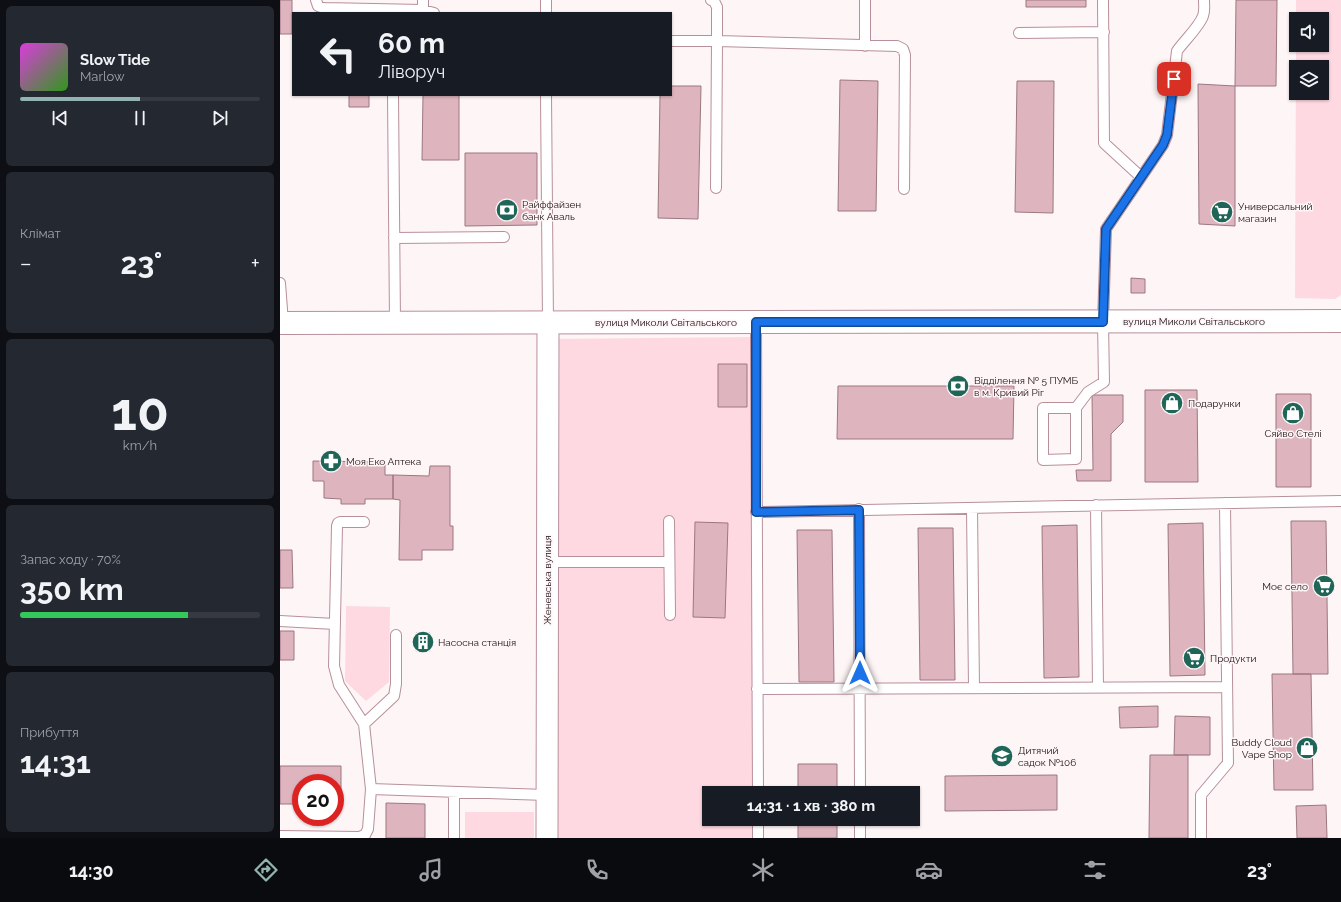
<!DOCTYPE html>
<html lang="uk">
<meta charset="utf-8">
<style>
:root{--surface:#171b24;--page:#242831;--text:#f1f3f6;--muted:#9ea1a6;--line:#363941;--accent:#92b3af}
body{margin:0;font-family:Raleway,sans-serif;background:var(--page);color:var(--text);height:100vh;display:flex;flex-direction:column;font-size:15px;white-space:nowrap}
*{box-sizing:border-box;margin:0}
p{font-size:13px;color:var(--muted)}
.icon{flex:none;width:22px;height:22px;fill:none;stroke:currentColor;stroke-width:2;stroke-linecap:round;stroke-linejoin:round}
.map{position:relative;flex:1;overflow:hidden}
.side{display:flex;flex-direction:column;gap:6px;padding:6px;background:#0d0f14;width:280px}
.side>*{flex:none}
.top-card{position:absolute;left:12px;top:12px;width:380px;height:84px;border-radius:0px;box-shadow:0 1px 3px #0004;background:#171b24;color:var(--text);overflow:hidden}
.tools{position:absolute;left:1009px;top:12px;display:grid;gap:8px}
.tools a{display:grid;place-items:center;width:40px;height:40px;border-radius:0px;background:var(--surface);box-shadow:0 1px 3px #0004;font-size:20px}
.speed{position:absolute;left:12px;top:774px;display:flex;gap:8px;font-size:20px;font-weight:700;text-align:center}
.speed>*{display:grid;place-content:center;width:52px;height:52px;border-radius:50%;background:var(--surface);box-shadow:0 1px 3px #0004;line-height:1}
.speed .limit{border:6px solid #d22;background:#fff;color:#111}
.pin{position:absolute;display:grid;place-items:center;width:34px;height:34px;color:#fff;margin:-17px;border-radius:8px;box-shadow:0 2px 6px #0006}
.me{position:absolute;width:44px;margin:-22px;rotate:0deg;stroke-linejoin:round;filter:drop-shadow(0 0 3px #0008)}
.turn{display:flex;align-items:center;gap:14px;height:84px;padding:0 20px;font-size:18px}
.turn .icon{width:52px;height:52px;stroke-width:2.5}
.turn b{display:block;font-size:28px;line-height:34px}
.big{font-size:30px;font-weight:700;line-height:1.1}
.side .tile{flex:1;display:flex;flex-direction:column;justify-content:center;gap:6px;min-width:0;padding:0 14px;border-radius:6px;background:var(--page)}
.side .dial{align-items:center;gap:0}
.dial b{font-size:52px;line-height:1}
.song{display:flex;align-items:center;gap:12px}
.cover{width:48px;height:48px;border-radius:6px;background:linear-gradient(135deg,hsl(300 70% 55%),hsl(110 70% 35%))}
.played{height:4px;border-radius:2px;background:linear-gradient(90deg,var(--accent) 50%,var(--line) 50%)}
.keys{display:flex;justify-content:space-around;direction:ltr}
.heat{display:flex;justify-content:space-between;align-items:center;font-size:22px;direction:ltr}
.charge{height:6px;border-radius:3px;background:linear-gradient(90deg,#34c759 70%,var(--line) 0)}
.trip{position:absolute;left:422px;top:786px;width:218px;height:40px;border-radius:0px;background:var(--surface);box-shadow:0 1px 3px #0004;font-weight:700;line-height:40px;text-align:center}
.dock{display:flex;height:64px;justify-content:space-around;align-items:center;background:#090b0e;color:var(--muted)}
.dock .icon{width:28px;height:28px}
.dock .on{color:var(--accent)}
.dock b{font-size:18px;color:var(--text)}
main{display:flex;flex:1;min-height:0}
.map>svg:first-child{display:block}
.green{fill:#fed9e2;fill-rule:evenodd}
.building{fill:#deb5be;stroke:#9d7780}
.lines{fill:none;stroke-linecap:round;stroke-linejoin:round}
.lane-casing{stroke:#b8909a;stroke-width:12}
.street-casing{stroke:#b8909a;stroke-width:23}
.secondary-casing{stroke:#b8909a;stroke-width:24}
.lane{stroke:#fff;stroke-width:10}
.street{stroke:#fff;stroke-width:21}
.secondary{stroke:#fff;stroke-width:22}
.route-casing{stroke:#114b97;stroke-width:10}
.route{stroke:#1a73e8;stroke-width:7}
.labels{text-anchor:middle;stroke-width:3;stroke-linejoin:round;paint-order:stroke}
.poi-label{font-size:10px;fill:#1e1013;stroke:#fef5f6;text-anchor:start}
.street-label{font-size:10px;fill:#1e1013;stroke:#fef5f6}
</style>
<main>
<section class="side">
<div class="tile">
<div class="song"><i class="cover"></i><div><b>Slow Tide</b><p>Marlow</p></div></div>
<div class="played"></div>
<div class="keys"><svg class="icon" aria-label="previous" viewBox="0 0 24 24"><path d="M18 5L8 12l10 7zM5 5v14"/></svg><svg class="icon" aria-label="pause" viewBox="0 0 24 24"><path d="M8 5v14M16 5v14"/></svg><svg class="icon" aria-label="next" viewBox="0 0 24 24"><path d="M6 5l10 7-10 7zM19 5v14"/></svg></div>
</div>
<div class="tile"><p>Клімат</p>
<div class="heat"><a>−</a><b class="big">23°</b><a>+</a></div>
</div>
<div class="tile dial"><b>10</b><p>km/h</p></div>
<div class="tile"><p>Запас ходу · 70%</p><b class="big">350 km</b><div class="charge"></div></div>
<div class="tile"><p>Прибуття</p><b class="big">14:31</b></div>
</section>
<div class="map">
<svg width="1061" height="838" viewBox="0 0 1061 838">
<rect width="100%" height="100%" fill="#fef5f6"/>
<!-- green -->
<path class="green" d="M 1016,0 L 1061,0 L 1061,295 L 1055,299 L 1015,298 L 1016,43 L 1016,45 L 1042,45 L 1042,19 L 1016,19 ZM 1016,67 L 1042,67 L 1042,93 L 1016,93 Z
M 476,337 L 478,793 L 429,793 L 429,819 L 478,819 L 478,838 L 267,838 L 268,339 Z
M 66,606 L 110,607 L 109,682 L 86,701 L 65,681 Z
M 185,812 L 254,812 L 254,838 L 185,838 Z"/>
<!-- building -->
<path class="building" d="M 0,0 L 12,0 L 12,34 L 0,34 Z
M 746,0 L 806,0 L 806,7 L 746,7 Z
M 956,0 L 997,0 L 996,86 L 955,86 Z
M 560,80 L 598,81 L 596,211 L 558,211 Z
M 737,81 L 774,81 L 773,213 L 735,212 Z
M 918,84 L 955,86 L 955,226 L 919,224 Z
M 391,86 L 421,86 L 418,219 L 378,218 L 380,95 L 391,95 Z
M 69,95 L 89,95 L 89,107 L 69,107 Z
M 143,95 L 179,95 L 179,160 L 142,160 Z
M 185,153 L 257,153 L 257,225 L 185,226 Z
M 851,278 L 865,279 L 865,293 L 851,293 Z
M 438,364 L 467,364 L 467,407 L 438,407 Z
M 558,386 L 734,386 L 733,439 L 557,439 Z
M 865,390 L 917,390 L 918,482 L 865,482 Z
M 996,394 L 1031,394 L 1031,487 L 996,487 Z
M 812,395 L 843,395 L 843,422 L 831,434 L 831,481 L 797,481 L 796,470 L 813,470 Z
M 33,461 L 105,462 L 105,475 L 113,475 L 113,499 L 85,499 L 85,504 L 61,504 L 61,499 L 44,498 L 44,481 L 33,481 Z
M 150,466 L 170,466 L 170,526 L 173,526 L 173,550 L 142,550 L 142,560 L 119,560 L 120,500 L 113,499 L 113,475 L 149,476 Z
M 1011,521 L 1046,521 L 1048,674 L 1013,674 Z
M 415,522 L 448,523 L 445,618 L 413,617 Z
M 923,523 L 925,675 L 890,676 L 888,524 Z
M 797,525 L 799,677 L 764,678 L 762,526 Z
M 638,528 L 673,528 L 675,680 L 640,680 Z
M 517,530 L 552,530 L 554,682 L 519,682 Z
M 0,550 L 12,550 L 13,588 L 0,588 Z
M 0,631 L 14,631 L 14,660 L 0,660 Z
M 136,633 L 150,633 L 150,651 L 136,651 Z
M 992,674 L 1031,674 L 1033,790 L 994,790 Z
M 878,706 L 878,727 L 840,728 L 839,707 Z
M 895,716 L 930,717 L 930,755 L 894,755 Z
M 870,755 L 908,755 L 908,838 L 869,838 Z
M 518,764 L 557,764 L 557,793 L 518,793 Z
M 0,766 L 61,766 L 61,805 L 55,805 L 55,783 L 21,783 L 21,804 L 0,804 Z
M 777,775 L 777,810 L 665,811 L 665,776 Z
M 106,803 L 145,804 L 145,838 L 106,838 Z
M 1046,805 L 1047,838 L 1017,838 L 1016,806 Z
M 518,819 L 557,819 L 557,838 L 518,838 Z"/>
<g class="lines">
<!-- lane casing -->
<g class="lane-casing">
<path id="lane" d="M 36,0 L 38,6 L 44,8 L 143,10 L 143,0
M 431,0 L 434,1 L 437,7 L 437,41 L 617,46 L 623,49 L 625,55 L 624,189
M 585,0 L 585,46
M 823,0 L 824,143 L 861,177
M 143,10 L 154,13
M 266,13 L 266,0
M 739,33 L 824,32
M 391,41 L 437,41 L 436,188
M 113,95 L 115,323
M 266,95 L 268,323
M 114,238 L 224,237
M 0,283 L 3,323
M 476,322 L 478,793
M 796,408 L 763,408 L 763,460 L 796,459 L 796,408 L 808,392 L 824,382 L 823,322 L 826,229 L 883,145 L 887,135 L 897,51 C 904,41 919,27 923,16 C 925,11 924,6 924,0
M 816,505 L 818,688
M 692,508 L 694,688
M 579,509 L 580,793
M 476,512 L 1061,501
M 389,521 L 390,615
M 84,522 L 60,522 L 58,523 L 57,526 L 54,666 L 59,685 L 84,724 L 91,789
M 267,562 L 389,562
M 0,621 L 55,624
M 477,689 L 947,687
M 84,724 L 114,696 L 116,684 L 116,635
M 478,819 L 478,838
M 580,819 L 580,838
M 0,836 L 79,837 L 85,835 L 88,829 L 91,789 L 267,795
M 174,838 L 174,792
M 921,838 L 921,795 L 948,763 L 945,503"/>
</g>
<!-- street casing -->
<g class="street-casing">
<path id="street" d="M 267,838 L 268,323"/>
</g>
<!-- secondary casing -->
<g class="secondary-casing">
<path id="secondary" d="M 0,323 L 1061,321"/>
</g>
<!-- lane -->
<use href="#lane" class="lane"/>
<!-- street -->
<use href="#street" class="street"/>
<!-- secondary -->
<use href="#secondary" class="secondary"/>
</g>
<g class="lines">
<!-- route casing -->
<g class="route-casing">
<path id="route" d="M 580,673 L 579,510 L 476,512 L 476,322 L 823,322 L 826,229 L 883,145 L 887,135 L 894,79"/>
</g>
<!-- route -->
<use href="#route" class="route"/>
</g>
<!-- icons -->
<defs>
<g id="bank-disc" transform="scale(1.15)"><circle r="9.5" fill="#1f6558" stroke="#fef5f6"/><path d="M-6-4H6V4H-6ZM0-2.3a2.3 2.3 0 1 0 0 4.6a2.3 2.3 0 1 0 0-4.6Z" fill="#fff"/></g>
<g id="supermarket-disc" transform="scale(1.15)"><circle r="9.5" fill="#1f6558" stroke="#fef5f6"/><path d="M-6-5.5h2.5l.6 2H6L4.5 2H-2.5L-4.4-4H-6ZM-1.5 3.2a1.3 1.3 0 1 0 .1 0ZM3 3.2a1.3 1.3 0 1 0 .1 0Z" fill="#fff"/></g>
<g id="shop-disc" transform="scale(1.15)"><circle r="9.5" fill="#1f6558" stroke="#fef5f6"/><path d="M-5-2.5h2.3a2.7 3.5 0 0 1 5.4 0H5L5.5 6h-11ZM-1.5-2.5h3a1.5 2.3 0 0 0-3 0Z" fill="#fff"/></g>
<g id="pharmacy-disc" transform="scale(1.15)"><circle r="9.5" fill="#1f6558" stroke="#fef5f6"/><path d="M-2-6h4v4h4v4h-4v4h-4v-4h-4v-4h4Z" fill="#fff"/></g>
<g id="building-disc" transform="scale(1.15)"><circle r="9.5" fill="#1f6558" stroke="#fef5f6"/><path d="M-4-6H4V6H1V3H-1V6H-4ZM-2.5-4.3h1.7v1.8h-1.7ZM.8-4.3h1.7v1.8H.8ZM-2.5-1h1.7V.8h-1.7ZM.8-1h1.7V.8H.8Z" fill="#fff"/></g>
<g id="school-disc" transform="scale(1.15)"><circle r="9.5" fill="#1f6558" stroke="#fef5f6"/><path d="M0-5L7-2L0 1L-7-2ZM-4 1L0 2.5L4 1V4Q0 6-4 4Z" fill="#fff"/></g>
</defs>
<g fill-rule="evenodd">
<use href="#bank-disc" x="227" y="210"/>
<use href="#supermarket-disc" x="942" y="212"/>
<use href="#bank-disc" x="678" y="386"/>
<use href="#shop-disc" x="892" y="403"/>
<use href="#shop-disc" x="1013" y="413"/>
<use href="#pharmacy-disc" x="51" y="461"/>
<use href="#supermarket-disc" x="1044" y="586"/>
<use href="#building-disc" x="143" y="642"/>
<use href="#supermarket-disc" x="914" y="658"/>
<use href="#shop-disc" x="1027" y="748"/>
<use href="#school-disc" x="722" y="756"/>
</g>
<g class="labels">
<!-- poi labels -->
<g class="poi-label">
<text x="242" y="208">Райффайзен<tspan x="242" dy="12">банк Аваль</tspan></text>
<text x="958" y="210">Универсальний<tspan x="958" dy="12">магазин</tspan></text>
<text x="694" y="384">Відділення № 5 ПУМБ<tspan x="694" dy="12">в м. Кривий Ріг</tspan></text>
<text x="908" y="407">Подарунки</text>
<text x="1013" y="437" text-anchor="middle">Сяйво Стелі</text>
<text x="66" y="465">Моя Еко Аптека</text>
<text x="1028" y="590" text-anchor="end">Моє село</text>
<text x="158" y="646">Насосна станція</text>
<text x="930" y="662">Продукти</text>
<text x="1012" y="746" text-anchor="end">Buddy Cloud<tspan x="1012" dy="12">Vape Shop</tspan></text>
<text x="738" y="754">Дитячий<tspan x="738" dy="12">садок №106</tspan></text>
</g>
<!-- street labels -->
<g class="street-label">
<text x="914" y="325">вулиця Миколи Світальського</text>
<text x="386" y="326">вулиця Миколи Світальського</text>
<text transform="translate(267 580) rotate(-90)" y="4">Женевська вулиця</text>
</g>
</g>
</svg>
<div class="tools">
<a><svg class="icon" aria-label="sound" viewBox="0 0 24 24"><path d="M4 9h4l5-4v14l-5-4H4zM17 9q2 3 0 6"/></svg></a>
<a><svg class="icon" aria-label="layers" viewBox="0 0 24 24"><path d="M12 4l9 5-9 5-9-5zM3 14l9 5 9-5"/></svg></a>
</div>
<div class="speed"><div class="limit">20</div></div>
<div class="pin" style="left:894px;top:79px;background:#d93025"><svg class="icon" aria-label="arrive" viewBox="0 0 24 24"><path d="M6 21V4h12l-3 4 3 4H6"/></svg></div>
<svg class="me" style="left:580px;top:673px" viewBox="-20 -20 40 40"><path d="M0-17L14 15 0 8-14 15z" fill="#1a73e8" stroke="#fff" stroke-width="4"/></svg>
<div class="trip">14:31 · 1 хв · 380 m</div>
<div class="top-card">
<div class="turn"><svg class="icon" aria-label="left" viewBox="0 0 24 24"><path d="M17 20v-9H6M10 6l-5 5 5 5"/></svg><div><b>60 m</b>Ліворуч</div></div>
</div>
</div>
</main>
<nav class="dock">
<b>14:30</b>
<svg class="icon on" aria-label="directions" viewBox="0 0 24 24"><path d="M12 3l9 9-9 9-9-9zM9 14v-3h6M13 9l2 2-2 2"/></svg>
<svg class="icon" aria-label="music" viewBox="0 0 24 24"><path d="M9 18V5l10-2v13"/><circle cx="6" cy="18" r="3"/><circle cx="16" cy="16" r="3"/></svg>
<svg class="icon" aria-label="phone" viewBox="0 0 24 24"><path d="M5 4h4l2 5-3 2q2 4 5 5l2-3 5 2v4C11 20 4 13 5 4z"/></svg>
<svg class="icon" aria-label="climate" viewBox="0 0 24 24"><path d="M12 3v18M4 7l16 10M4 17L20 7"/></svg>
<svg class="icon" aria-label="car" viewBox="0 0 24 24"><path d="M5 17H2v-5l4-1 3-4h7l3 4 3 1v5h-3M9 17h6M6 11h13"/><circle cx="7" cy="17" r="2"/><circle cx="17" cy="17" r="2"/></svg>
<svg class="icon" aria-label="filters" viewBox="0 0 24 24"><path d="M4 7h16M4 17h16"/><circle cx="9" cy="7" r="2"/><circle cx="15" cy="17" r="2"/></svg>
<b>23°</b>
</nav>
